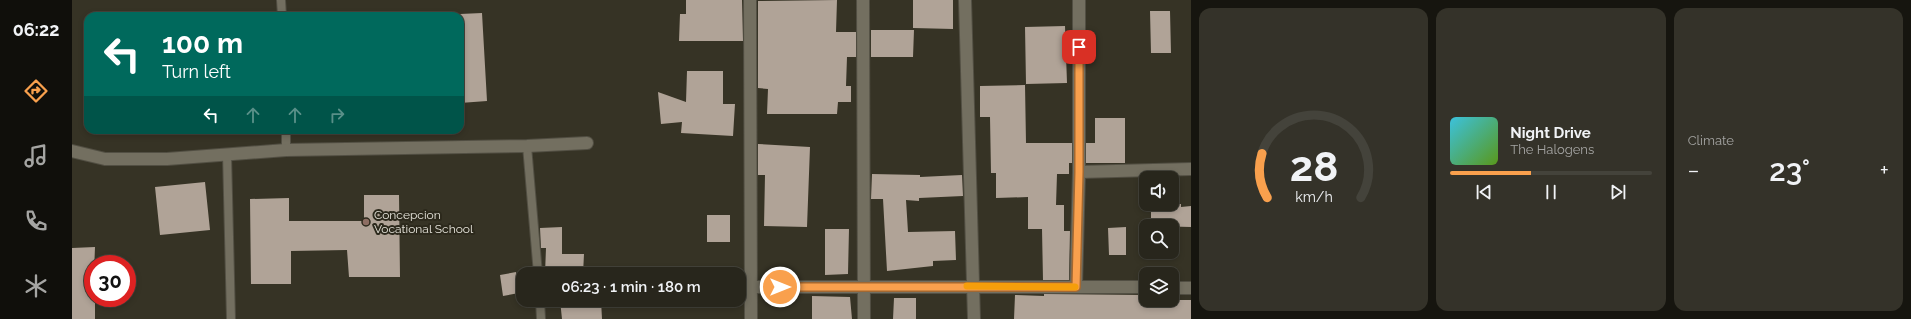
<!DOCTYPE html>
<meta charset="utf-8">
<style>
:root{--surface:#28261c;--page:#343229;--text:#f1f3f6;--muted:#a5a5a3;--line:#44433b;--accent:#f9a04d}
body{margin:0;font-family:Raleway,sans-serif;background:var(--page);color:var(--text);height:100vh;display:flex;flex-direction:column;font-size:15px;white-space:nowrap}
*{box-sizing:border-box;margin:0}
p{font-size:13px;color:var(--muted)}
.icon{flex:none;width:22px;height:22px;fill:none;stroke:currentColor;stroke-width:2;stroke-linecap:round;stroke-linejoin:round}
.map{position:relative;flex:1;overflow:hidden}
.sheet{display:flex;flex-direction:column;gap:8px;padding:8px;background:#16150f;width:720px}
.sheet>*{flex:none}
.hud{position:absolute;left:12px;top:12px;width:380px;height:122px;border-radius:12px;box-shadow:0 2px 6px #0003,0 0 0 1px var(--line);background:#00695c;color:#fff;overflow:hidden}
.controls{position:absolute;left:1067px;top:171px;display:grid;gap:8px}
.controls a{display:grid;place-items:center;width:40px;height:40px;border-radius:8px;background:var(--surface);box-shadow:0 2px 6px #0003,0 0 0 1px var(--line);font-size:20px}
.speed{position:absolute;left:12px;top:255px;display:flex;gap:8px;font-size:20px;font-weight:700;text-align:center}
.speed>*{display:grid;place-content:center;width:52px;height:52px;border-radius:50%;background:var(--surface);box-shadow:0 2px 6px #0003,0 0 0 1px var(--line);line-height:1}
.speed .limit{border:6px solid #d22;background:#fff;color:#111}
.pin{position:absolute;display:grid;place-items:center;width:34px;height:34px;color:#fff;margin:-17px;border-radius:8px;box-shadow:0 2px 6px #0006}
.me{position:absolute;width:44px;margin:-22px;rotate:90deg;stroke-linejoin:round;filter:drop-shadow(0 0 3px #0008)}
.turn{display:flex;align-items:center;gap:14px;height:84px;padding:0 12px;font-size:18px}
.turn .icon{width:52px;height:52px;stroke-width:2.5}
.turn b{display:block;font-size:28px;line-height:34px}
.lanes{display:flex;align-items:center;height:38px;padding:0 12px;background:#0003;justify-content:center;gap:20px;direction:ltr}
.lanes .off{opacity:.35}
.big{font-size:30px;font-weight:600;line-height:1.1}
.sheet .card{flex:1;display:flex;flex-direction:column;justify-content:center;gap:6px;min-width:0;padding:0 14px;border-radius:12px;background:var(--page)}
.sheet .dial{align-items:center;gap:0}
.dial svg{height:104px;overflow:visible;fill:none;stroke:var(--line);stroke-width:7;stroke-linecap:round;text-anchor:middle}
.dial text{fill:var(--text);stroke:none}
.song{display:flex;align-items:center;gap:12px}
.cover{width:48px;height:48px;border-radius:6px;background:linear-gradient(135deg,hsl(190 70% 55%),hsl(90 70% 35%))}
.played{height:4px;border-radius:2px;background:linear-gradient(90deg,var(--accent) 40%,var(--line) 40%)}
.keys{display:flex;justify-content:space-around;direction:ltr}
.heat{display:flex;justify-content:space-between;align-items:center;font-size:22px;direction:ltr}
.sheet .tiles{flex:1;display:grid;gap:8px;grid-template-columns:repeat(3,1fr)}
.trip{position:absolute;left:444px;top:267px;width:230px;height:40px;border-radius:12px;background:var(--surface);box-shadow:0 2px 6px #0003,0 0 0 1px var(--line);font-weight:600;line-height:40px;text-align:center}
main{display:flex;flex:1;min-height:0}
.tabs{display:flex;flex-direction:column;width:72px;justify-content:space-around;align-items:center;background:#100f0b;color:var(--muted)}
.tabs .icon{width:28px;height:28px}
.tabs .on{color:var(--accent)}
.tabs b{font-size:18px;color:var(--text)}
.map>svg:first-child{display:block}
.building{fill:#b0a397}
.lines{fill:none;stroke-linecap:round;stroke-linejoin:round}
.lane-casing{stroke:#524f43;stroke-width:10}
.street-casing{stroke:#524f43;stroke-width:14}
.lane{stroke:#736f60;stroke-width:8}
.street{stroke:#736f60;stroke-width:12}
.route-casing{stroke:#a26832;stroke-width:10}
.route{stroke:#f9a04d;stroke-width:7}
.slow{stroke:#f59e0b;stroke-width:7}
.education-dot{fill:#8d6e63;stroke:#2c291c;stroke-width:1.5}
.labels{text-anchor:middle;stroke-width:4;stroke-linejoin:round;paint-order:stroke}
.poi-label{font-size:12px;fill:#e6e4db;stroke:#2c291c;text-anchor:start}
</style>
<main>
<nav class="tabs">
<b>06:22</b>
<svg class="icon on" aria-label="directions" viewBox="0 0 24 24"><path d="M12 3l9 9-9 9-9-9zM9 14v-3h6M13 9l2 2-2 2"/></svg>
<svg class="icon" aria-label="music" viewBox="0 0 24 24"><path d="M9 18V5l10-2v13"/><circle cx="6" cy="18" r="3"/><circle cx="16" cy="16" r="3"/></svg>
<svg class="icon" aria-label="phone" viewBox="0 0 24 24"><path d="M5 4h4l2 5-3 2q2 4 5 5l2-3 5 2v4C11 20 4 13 5 4z"/></svg>
<svg class="icon" aria-label="climate" viewBox="0 0 24 24"><path d="M12 3v18M4 7l16 10M4 17L20 7"/></svg>
</nav>
<div class="map">
<svg width="1119" height="319" viewBox="0 0 1119 319">
<rect width="100%" height="100%" fill="#363325"/>
<!-- building -->
<path class="building" d="M 614,0 L 670,0 L 671,41 L 607,41 L 608,14 L 614,14 Z
M 765,0 L 764,32 L 784,32 L 784,57 L 775,57 L 774,86 L 779,86 L 779,102 L 766,102 L 765,114 L 695,114 L 696,89 L 686,88 L 686,1 Z
M 841,0 L 881,0 L 881,29 L 841,28 Z
M 1078,11 L 1098,11 L 1099,53 L 1079,53 Z
M 410,13 L 415,101 L 388,103 L 388,14 Z
M 993,26 L 995,83 L 954,84 L 953,27 Z
M 799,30 L 842,30 L 841,57 L 799,57 Z
M 615,71 L 651,71 L 651,104 L 663,104 L 661,136 L 609,133 L 610,122 L 589,124 L 586,92 L 614,102 Z
M 953,85 L 954,143 L 1000,143 L 1000,163 L 997,163 L 997,174 L 985,174 L 984,205 L 992,205 L 992,231 L 998,231 L 997,280 L 971,280 L 970,229 L 956,229 L 956,197 L 924,198 L 924,173 L 919,173 L 918,117 L 908,117 L 908,86 Z
M 1023,118 L 1053,118 L 1053,163 L 1014,163 L 1014,143 L 1023,143 Z
M 686,144 L 738,147 L 735,227 L 692,226 L 693,175 L 686,175 Z
M 800,174 L 848,175 L 848,177 L 890,175 L 891,196 L 847,198 L 847,201 L 834,200 L 836,232 L 883,231 L 884,260 L 861,261 L 861,266 L 815,271 L 811,199 L 799,199 Z
M 133,182 L 138,230 L 88,235 L 83,187 Z
M 292,195 L 327,195 L 328,277 L 277,277 L 275,250 L 219,251 L 219,284 L 179,284 L 178,199 L 217,198 L 217,221 L 292,221 Z
M 1079,204 L 1109,204 L 1109,207 L 1119,206 L 1119,227 L 1079,226 Z
M 635,215 L 658,215 L 658,242 L 635,242 Z
M 490,227 L 490,254 L 512,254 L 511,274 L 473,274 L 474,248 L 469,248 L 468,228 Z
M 1054,227 L 1054,255 L 1037,255 L 1036,228 Z
M 753,229 L 777,229 L 776,274 L 753,275 Z
M 23,247 L 21,298 L 23,298 L 23,319 L 0,319 L 0,248 Z
M 444,272 L 447,293 L 431,296 L 428,275 Z
M 972,294 L 1074,295 L 1074,300 L 1119,300 L 1119,319 L 942,319 L 943,295 L 972,296 Z
M 740,296 L 778,297 L 780,319 L 740,319 Z
M 822,298 L 844,298 L 844,319 L 821,319 Z
M 488,300 L 529,300 L 530,319 L 490,319 Z"/>
<g class="lines">
<!-- lane casing -->
<g class="lane-casing">
<path id="lane" d="M 209,0 L 210,16
M 214,130 L 214,150
M 455,146 L 466,274
M 155,154 L 159,319
M 468,300 L 469,319"/>
</g>
<!-- street casing -->
<g class="street-casing">
<path id="street" d="M 678,0 L 679,319
M 791,0 L 792,319
M 893,0 L 902,319
M 0,151 L 33,159 L 95,159 L 214,150 L 455,146 L 515,143
M 1007,172 L 1119,169
M 680,287 L 1074,287
M 1004,287 L 1007,172 L 1007,0
M 1100,288 L 1119,288"/>
</g>
<!-- lane -->
<use href="#lane" class="lane"/>
<!-- street -->
<use href="#street" class="street"/>
</g>
<g class="lines">
<!-- route casing -->
<g class="route-casing">
<path id="route" d="M 708,287 L 1004,287 L 1007,172 L 1007,47"/>
</g>
<!-- route -->
<use href="#route" class="route"/>
<!-- slow -->
<path class="slow" d="M 895,286 L 1003,287"/>
</g>
<!-- markers -->
<circle class="education-dot" cx="294" cy="222" r="4"/>
<g class="labels">
<!-- poi labels -->
<g class="poi-label">
<text x="302" y="219">Concepcion<tspan x="302" dy="14">Vocational School</tspan></text>
</g>
</g>
</svg>
<div class="controls">
<a><svg class="icon" aria-label="sound" viewBox="0 0 24 24"><path d="M4 9h4l5-4v14l-5-4H4zM17 9q2 3 0 6"/></svg></a>
<a><svg class="icon" aria-label="search" viewBox="0 0 24 24"><circle cx="10" cy="10" r="6"/><path d="M15 15l6 6"/></svg></a>
<a><svg class="icon" aria-label="layers" viewBox="0 0 24 24"><path d="M12 4l9 5-9 5-9-5zM3 14l9 5 9-5"/></svg></a>
</div>
<div class="speed"><div class="limit">30</div></div>
<div class="pin" style="left:1007px;top:47px;background:#d93025"><svg class="icon" aria-label="arrive" viewBox="0 0 24 24"><path d="M6 21V4h12l-3 4 3 4H6"/></svg></div>
<svg class="me" style="left:708px;top:287px" viewBox="-20 -20 40 40"><circle r="17" fill="#f9a04d" stroke="#fff" stroke-width="3"/><path d="M0-11L8 9 0 5-8 9z" fill="#fff"/></svg>
<div class="trip">06:23 · 1 min · 180 m</div>
<div class="hud">
<div class="turn"><svg class="icon" aria-label="left" viewBox="0 0 24 24"><path d="M17 20v-9H6M10 6l-5 5 5 5"/></svg><div><b>100 m</b>Turn left</div></div>
<div class="lanes"><svg class="icon" aria-label="left" viewBox="0 0 24 24"><path d="M17 20v-9H6M10 6l-5 5 5 5"/></svg><svg class="icon off" aria-label="ahead" viewBox="0 0 24 24"><path d="M12 20V5M6 11l6-6 6 6"/></svg><svg class="icon off" aria-label="ahead" viewBox="0 0 24 24"><path d="M12 20V5M6 11l6-6 6 6"/></svg><svg class="icon off" aria-label="right" viewBox="0 0 24 24"><path d="M7 20v-9h11M14 6l5 5-5 5"/></svg></div>
</div>
</div>
<section class="sheet">
<div class="tiles">
<div class="card dial"><svg viewBox="0 0 100 80">
<path d="M14 69A42 42 0 1 1 86 69"/>
<path d="M14 69A42 42 0 0 1 10 35" stroke="#f9a04d"/>
<text x="50" y="56" font-size="32" font-weight="700">28</text>
<text x="50" y="72" font-size="11">km/h</text>
</svg></div>
<div class="card">
<div class="song"><i class="cover"></i><div><b>Night Drive</b><p>The Halogens</p></div></div>
<div class="played"></div>
<div class="keys"><svg class="icon" aria-label="previous" viewBox="0 0 24 24"><path d="M18 5L8 12l10 7zM5 5v14"/></svg><svg class="icon" aria-label="pause" viewBox="0 0 24 24"><path d="M8 5v14M16 5v14"/></svg><svg class="icon" aria-label="next" viewBox="0 0 24 24"><path d="M6 5l10 7-10 7zM19 5v14"/></svg></div>
</div>
<div class="card"><p>Climate</p>
<div class="heat"><a>−</a><b class="big">23°</b><a>+</a></div>
</div>
</div>
</section>
</main>
